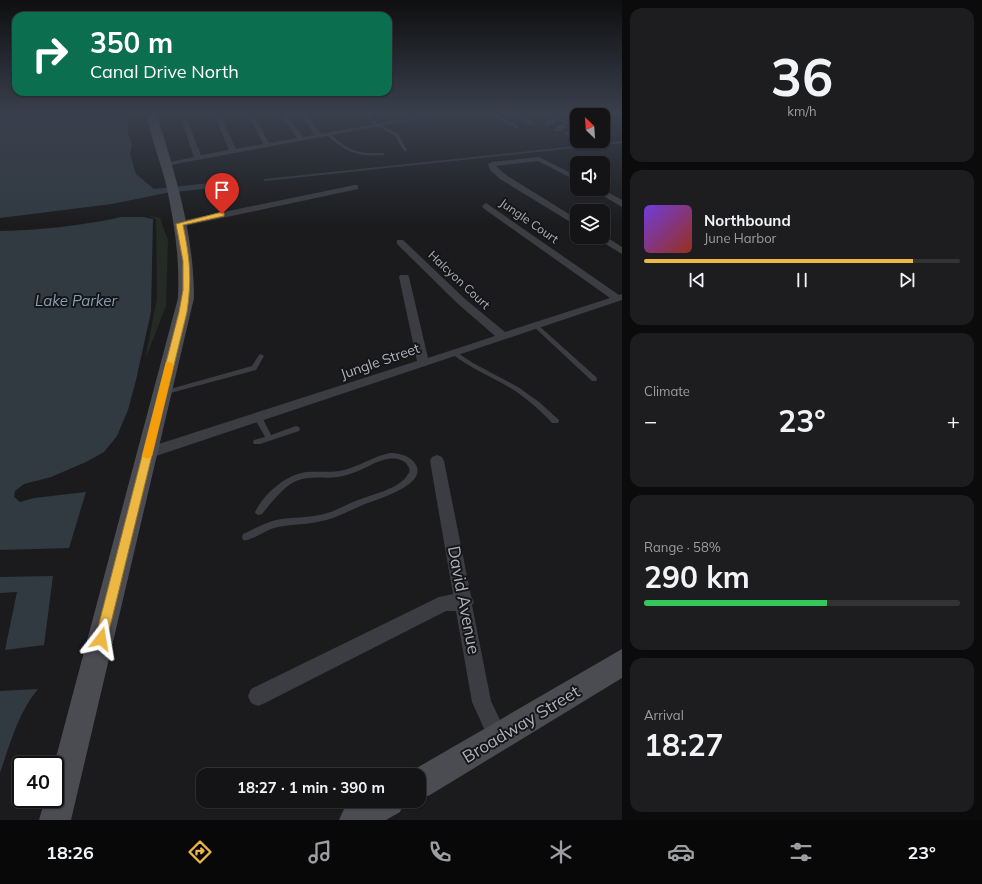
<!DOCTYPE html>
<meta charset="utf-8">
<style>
:root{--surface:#141416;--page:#1d1d1f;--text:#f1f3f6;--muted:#9d9ea1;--line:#333335;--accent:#edb743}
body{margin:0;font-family:Mulish,sans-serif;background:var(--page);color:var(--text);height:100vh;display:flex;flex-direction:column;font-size:15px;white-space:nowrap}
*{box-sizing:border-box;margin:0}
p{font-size:13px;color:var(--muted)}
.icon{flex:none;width:22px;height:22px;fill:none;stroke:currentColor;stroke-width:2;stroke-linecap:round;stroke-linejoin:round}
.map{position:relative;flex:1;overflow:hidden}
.side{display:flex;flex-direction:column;gap:8px;padding:8px;background:#0b0b0c;width:360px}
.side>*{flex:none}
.guide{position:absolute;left:12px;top:12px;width:380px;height:84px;border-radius:12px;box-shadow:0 1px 3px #0004,0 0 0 1px var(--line);background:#0b6e4f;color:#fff;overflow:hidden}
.needle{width:26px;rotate:335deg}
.buttons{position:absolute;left:570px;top:108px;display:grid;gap:8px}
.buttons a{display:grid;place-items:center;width:40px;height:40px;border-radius:8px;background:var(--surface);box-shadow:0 1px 3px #0004,0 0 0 1px var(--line);font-size:20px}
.speed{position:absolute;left:12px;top:756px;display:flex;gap:8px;font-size:20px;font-weight:700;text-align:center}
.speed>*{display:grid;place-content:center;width:52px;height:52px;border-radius:50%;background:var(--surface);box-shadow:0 1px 3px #0004,0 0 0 1px var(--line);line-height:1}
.speed .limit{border:2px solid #111;border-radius:6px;background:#fff;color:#111}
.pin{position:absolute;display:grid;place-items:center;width:34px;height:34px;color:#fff;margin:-41px -17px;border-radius:50% 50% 50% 0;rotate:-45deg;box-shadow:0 0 4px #0007}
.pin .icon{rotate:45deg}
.me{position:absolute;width:44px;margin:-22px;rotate:14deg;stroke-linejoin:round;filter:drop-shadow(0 0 3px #0008)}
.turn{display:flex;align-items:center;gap:14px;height:84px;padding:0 12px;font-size:18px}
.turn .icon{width:52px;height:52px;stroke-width:2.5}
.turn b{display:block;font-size:28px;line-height:34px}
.big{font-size:30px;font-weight:700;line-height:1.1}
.side .card{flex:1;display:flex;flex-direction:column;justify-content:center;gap:6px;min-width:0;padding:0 14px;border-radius:12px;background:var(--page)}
.side .dial{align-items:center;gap:0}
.dial b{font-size:52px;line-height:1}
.song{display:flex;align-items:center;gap:12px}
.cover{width:48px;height:48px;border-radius:6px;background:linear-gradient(135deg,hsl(260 70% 55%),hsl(10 70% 35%))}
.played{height:4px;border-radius:2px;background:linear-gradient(90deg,var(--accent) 85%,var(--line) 85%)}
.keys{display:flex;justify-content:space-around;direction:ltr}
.heat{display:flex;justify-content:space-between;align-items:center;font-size:22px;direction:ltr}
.charge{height:6px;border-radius:3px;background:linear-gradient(90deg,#34c759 58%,var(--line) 0)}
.trip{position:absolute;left:196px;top:768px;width:230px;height:40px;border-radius:12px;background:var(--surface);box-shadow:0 1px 3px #0004,0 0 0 1px var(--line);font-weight:700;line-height:40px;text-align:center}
.tab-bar{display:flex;height:64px;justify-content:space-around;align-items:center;background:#080809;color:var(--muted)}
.tab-bar .icon{width:28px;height:28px}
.tab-bar .active{color:var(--accent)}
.tab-bar b{font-size:18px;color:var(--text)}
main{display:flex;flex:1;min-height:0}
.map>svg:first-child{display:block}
.green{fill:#232b24}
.water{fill:#313a41}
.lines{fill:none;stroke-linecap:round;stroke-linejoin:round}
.stream{stroke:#313a41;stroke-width:2}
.lane{fill:#3c3d42;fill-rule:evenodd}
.street{fill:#3c3d42;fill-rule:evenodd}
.secondary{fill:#4a4c52;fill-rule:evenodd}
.wall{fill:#3b3c40}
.shaded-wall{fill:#303134}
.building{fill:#45464a;stroke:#303134}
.route{fill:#edb743;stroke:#9a772c}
.slow{fill:#f59e0b}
.labels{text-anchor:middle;stroke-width:4;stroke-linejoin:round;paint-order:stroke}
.far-street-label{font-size:12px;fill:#aeb2bc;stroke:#161618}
.street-label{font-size:14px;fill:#aeb2bc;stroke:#161618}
.water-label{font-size:15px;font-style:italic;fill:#879fb5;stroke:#161618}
.near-street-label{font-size:17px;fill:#aeb2bc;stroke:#161618}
</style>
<main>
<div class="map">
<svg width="622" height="820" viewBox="0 0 622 820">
<rect width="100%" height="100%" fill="#1b1b1d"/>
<!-- green -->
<path class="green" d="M 147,215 L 160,218 L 168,240 L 166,306 L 145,360 L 157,298 L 156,219 Z"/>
<!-- water -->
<path class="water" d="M 0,112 L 128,112 L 128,134 L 132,143 L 130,154 L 136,174 L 154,189 L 219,182 L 220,187 L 166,193 L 112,204 L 0,218 Z
M 121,217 L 143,217 L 153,219 L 151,312 L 136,380 L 128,410 L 117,436 L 104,452 L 86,462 L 51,477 L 24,484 L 15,491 L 14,497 L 20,502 L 34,498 L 86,492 L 69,548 L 0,550 L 0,231 C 41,230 81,226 121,217 Z
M 53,576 L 44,645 L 5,650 L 17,592 L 0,593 L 0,577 Z
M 38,689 C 18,713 10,744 0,773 L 0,691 Z"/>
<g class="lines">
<!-- stream -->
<path class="stream" d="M 265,180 L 622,142"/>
<!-- lane -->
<path class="lane" d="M 370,112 L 373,112 L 370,118 L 378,124 L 398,134 L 407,150 L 406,151 L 404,151 L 395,136 L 378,126 L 376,126 L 367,119 Z
M 487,112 L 491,112 L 519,127 L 516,128 Z
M 544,112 L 548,112 L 577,127 L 577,129 Z
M 327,133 L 329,133 C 349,151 357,154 383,153 L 385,154 L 383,155 C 357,157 346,152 327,135 Z
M 535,323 L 537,324 L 596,377 L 597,379 L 596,381 L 592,381 L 533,326 L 532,325 Z
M 453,350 L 473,363 L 518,387 L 539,402 L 558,419 L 559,421 L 558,423 L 552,423 C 539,409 524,396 507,386 C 488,375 468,367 451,353 L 450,352 L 451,351 Z
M 261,354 L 264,356 L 256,370 L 163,395 L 160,393 L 163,391 L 252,366 L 259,355 Z
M 258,414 L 261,415 L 271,435 L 296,426 L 299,427 L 300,429 L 299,431 L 260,444 L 254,444 L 253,442 L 254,440 L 265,437 L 254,417 Z
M 390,453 C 398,453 407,455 413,461 C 434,483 377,499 365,504 C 350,510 337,518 322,521 C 306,525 289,524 274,528 C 266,530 250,542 243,540 L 242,537 L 243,534 C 254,529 264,523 276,520 C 292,517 309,518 324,514 C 336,511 347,504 358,500 C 373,494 400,489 408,474 C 410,472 410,469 408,466 C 401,454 384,459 375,463 C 363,469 351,475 338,477 C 325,479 309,475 296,481 C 282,488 272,502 262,514 L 259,515 L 256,514 L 255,512 C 264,494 286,474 307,472 C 319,471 332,473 344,470 C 360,466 374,456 390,453 Z"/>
<!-- street -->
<path class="street" d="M 247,112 L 253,112 L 269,143 L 297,138 L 279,112 L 285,112 L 303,137 L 315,135 L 299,112 L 305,112 L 321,134 L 445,112 L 456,112 L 165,166 L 161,164 L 194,157 L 182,122 L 185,120 L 188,122 L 201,155 L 229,150 L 215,117 L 218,115 L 221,117 L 236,149 L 263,144 Z
M 539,157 L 577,176 L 577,181 L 538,161 L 496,166 L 506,175 L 577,219 L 577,226 L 500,179 L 490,170 L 488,164 L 492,162 Z
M 355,185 L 358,185 L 358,189 L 180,227 L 176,224 L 180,221 Z
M 592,189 L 602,189 L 622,200 L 622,207 Z
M 486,203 L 619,295 L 622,294 L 622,300 L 153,457 L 148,458 L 143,457 L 141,453 L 143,449 L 417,361 L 399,277 L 400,275 L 408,275 L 409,277 L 428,358 L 495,336 L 457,303 L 397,244 L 397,240 L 403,240 L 465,299 L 505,332 L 610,298 L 483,208 L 482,206 Z
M 603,235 L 622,247 L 622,254 L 594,237 L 603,237 Z
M 437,455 L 442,457 L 444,461 L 471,596 L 474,602 L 472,605 L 491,701 L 508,737 L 505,744 L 498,747 L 491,744 L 472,702 L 456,611 L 446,611 L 265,703 L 258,706 L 251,703 L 248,696 L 251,689 L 439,597 L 453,594 L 430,461 L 432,457 Z"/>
<!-- secondary -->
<path class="secondary" d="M 147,112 L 156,112 C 175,173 194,233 194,298 L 71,820 L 39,820 L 45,799 L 55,799 L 54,765 L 178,298 C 180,258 174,219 165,180 C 159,157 149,134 147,112 Z
M 622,649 L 622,678 L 430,795 L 419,799 L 419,775 L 407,775 L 408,773 Z
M 358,801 L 405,801 L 400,812 L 386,820 L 339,820 L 344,809 Z"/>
</g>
<!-- wall -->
<path class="wall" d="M 574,115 L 571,121 L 566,119 L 567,117 Z
M 520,118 L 535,122 L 534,124 L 530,125 L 520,120 Z
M 556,122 L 548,126 L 545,126 L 545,123 Z
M 566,126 L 566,128 L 561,131 L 553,131 L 554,129 Z
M 577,129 L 573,135 L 564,135 L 565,133 Z
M 578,141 L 587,141 L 585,142 L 577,142 Z"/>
<!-- shaded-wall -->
<path class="shaded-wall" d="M 577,118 L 577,120 L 571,121 L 572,119 Z
M 557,120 L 556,122 L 548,126 L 548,124 Z
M 530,122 L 535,122 L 534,124 L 530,125 Z
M 566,126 L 566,128 L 561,131 L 562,129 Z
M 577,131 L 577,133 L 573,135 L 573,133 Z
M 613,134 L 612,137 L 604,137 L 605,135 Z"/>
<!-- building -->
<path class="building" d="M 574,115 L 577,116 L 577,118 L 572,119 L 567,117 Z
M 524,117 L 535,122 L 530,122 L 520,118 Z
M 554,119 L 557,120 L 548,124 L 545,123 Z
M 562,124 L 566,126 L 562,129 L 554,129 Z
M 573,128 L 577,129 L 575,130 L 577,130 L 577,131 L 573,133 L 565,133 Z
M 609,132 L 613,134 L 605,135 L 603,134 L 603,133 Z"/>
<!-- sky -->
<linearGradient id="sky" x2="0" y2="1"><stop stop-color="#0f0f10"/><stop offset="0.5" stop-color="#393f4c"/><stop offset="1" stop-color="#393f4c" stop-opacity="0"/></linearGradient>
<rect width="622" height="226" fill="url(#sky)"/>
<!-- route -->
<path class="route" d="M 222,212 L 224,213 L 224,216 L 183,225 C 190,259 192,278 187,312 L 107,639 L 106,643 L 101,645 L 97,643 L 95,639 L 179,312 L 183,290 L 183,261 L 176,224 Z"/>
<!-- slow -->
<path class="slow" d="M 166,362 L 169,362 L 174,364 L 152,456 L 147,459 L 142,456 Z"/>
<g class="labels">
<!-- far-street labels -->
<g class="far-street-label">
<text transform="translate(529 221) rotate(35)" y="4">Jungle Court</text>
<text transform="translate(459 280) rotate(43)" y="4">Halcyon Court</text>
</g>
<!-- street labels -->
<g class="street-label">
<text transform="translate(380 361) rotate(-19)" y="5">Jungle Street</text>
</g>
<!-- water labels -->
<g class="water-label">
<text x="76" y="306">Lake Parker</text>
</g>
<!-- near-street labels -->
<g class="near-street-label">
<text transform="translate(464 600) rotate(79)" y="6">David Avenue</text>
<text transform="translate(521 724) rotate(-31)" y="6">Broadway Street</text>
</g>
</g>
</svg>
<div class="buttons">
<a><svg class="needle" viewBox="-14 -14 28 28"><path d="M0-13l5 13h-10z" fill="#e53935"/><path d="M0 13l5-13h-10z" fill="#9d9ea1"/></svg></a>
<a><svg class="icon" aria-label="sound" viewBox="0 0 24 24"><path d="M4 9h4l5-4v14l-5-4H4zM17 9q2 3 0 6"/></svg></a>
<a><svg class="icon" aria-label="layers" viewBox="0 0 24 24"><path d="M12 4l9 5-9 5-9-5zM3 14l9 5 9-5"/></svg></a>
</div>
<div class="speed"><div class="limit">40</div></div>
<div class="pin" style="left:222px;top:214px;background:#d93025"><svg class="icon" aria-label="arrive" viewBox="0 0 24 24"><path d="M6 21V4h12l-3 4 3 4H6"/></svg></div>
<svg class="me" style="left:101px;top:639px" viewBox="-20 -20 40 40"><path d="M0-17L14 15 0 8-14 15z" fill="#edb743" stroke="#fff" stroke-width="4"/></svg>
<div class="trip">18:27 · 1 min · 390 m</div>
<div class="guide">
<div class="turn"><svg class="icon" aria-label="right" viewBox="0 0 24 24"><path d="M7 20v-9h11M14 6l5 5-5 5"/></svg><div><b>350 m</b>Canal Drive North</div></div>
</div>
</div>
<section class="side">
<div class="card dial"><b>36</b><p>km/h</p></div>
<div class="card">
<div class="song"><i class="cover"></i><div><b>Northbound</b><p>June Harbor</p></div></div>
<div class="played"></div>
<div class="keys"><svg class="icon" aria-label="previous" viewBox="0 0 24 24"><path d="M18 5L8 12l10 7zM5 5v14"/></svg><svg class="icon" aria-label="pause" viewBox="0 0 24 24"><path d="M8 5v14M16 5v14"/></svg><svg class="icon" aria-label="next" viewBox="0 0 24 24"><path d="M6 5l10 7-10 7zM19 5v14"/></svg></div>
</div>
<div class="card"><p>Climate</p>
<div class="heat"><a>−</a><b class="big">23°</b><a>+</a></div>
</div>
<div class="card"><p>Range · 58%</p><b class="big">290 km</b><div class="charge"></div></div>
<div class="card"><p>Arrival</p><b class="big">18:27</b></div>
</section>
</main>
<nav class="tab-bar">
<b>18:26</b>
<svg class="icon active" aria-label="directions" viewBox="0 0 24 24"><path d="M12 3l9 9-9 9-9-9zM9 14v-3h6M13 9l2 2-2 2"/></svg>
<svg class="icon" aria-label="music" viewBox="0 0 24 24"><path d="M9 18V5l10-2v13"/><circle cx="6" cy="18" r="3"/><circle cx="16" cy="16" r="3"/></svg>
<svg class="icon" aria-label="phone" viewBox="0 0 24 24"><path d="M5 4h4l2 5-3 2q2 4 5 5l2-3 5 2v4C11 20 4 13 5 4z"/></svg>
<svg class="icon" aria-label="climate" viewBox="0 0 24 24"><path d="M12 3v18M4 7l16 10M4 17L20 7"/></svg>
<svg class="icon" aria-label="car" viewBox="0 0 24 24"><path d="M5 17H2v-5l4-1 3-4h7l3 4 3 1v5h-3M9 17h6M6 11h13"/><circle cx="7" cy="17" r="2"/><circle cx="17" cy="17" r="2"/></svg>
<svg class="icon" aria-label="filters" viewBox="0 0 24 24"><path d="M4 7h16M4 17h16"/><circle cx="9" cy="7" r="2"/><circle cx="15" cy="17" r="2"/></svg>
<b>23°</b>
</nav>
